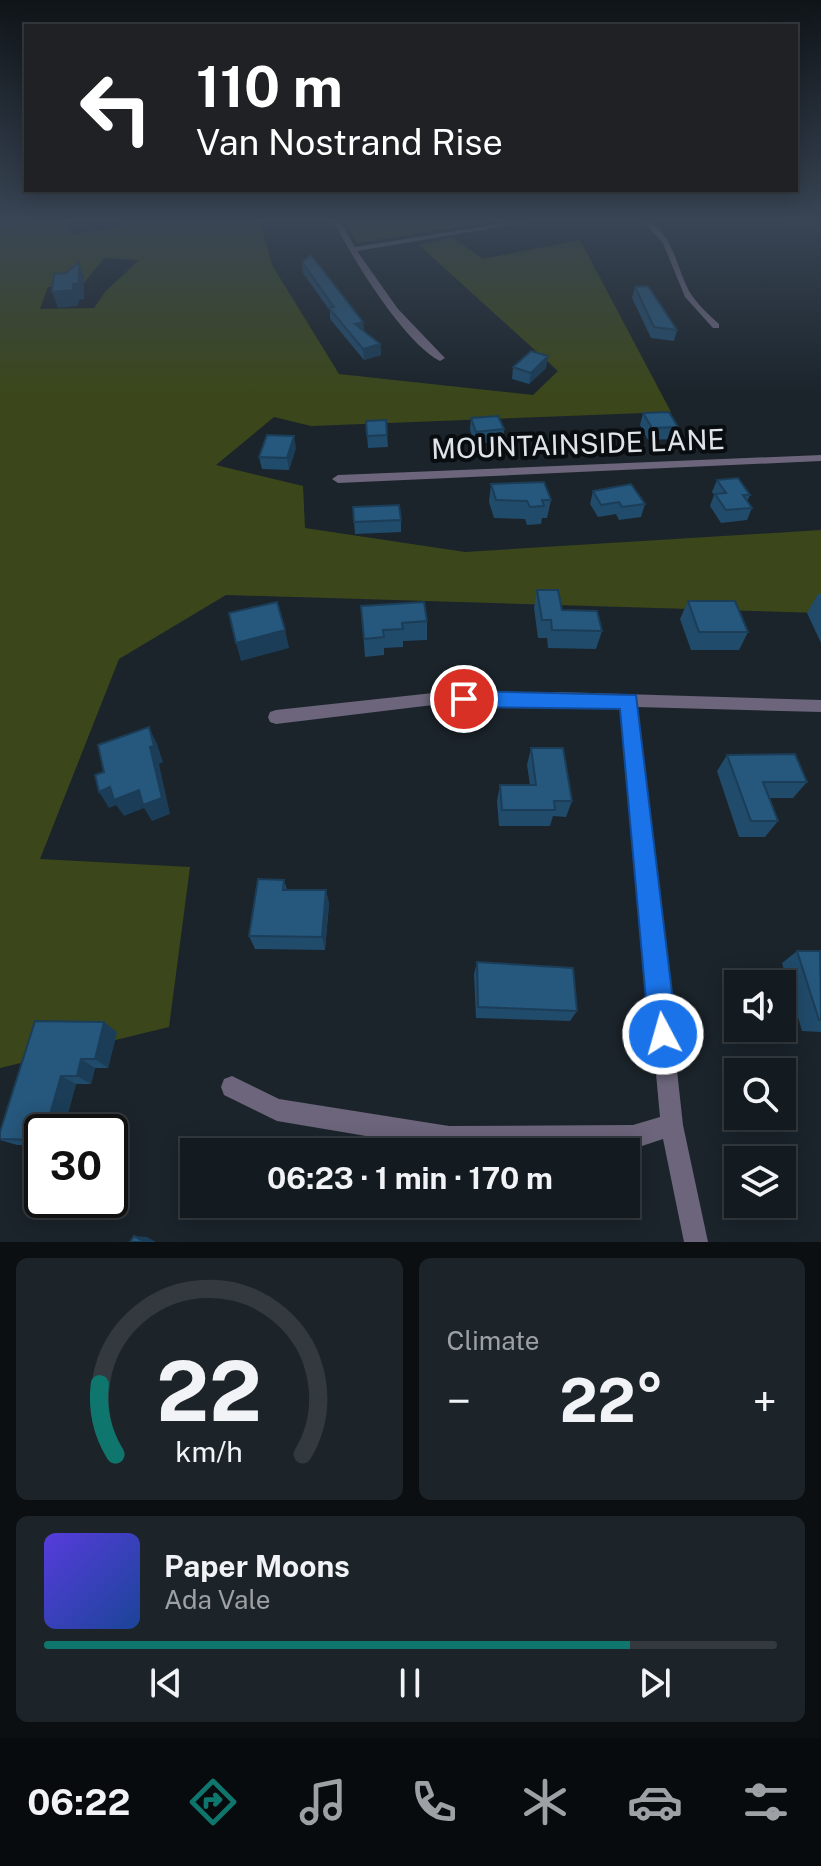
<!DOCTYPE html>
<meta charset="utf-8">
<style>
:root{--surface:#141b20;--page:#1d2429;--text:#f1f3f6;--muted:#9da1a5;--line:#33393e;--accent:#0f766e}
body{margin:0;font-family:"Public Sans",sans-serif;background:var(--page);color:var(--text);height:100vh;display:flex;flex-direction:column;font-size:30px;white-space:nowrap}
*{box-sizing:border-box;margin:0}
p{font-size:26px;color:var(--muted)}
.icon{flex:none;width:44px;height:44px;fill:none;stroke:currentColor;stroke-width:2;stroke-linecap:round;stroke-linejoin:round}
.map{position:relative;height:1242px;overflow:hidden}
.drawer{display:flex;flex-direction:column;gap:16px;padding:16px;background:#0b0f12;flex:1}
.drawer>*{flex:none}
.top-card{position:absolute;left:24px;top:24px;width:774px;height:168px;border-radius:0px;box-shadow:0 4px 20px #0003,0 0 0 2px var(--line);background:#202124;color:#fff;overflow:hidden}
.tools{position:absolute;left:724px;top:970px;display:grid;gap:16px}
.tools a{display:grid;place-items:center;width:72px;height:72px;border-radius:0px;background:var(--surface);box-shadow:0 4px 20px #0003,0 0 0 2px var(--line);font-size:40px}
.speed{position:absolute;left:24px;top:1114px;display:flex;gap:16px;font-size:40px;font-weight:700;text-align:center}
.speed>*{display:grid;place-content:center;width:104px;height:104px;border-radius:50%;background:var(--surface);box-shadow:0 4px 20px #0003,0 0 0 2px var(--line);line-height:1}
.speed .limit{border:4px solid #111;border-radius:12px;background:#fff;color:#111}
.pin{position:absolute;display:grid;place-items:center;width:68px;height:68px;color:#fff;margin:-34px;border:4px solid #fff;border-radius:50%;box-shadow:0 2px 8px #0007}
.me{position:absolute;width:88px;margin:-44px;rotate:354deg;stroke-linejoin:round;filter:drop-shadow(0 0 6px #0008)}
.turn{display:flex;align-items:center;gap:28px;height:168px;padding:0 40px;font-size:36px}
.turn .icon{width:104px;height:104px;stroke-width:2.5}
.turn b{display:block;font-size:56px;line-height:68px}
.big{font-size:60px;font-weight:700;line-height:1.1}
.drawer .widget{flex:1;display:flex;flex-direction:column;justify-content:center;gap:12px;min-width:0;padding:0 28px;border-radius:12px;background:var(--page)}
.drawer .dial{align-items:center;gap:0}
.dial svg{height:208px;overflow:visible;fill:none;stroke:var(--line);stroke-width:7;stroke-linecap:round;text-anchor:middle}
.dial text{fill:var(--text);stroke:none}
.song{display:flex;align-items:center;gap:24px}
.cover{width:96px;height:96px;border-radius:12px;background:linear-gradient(135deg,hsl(250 70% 55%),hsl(220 70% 35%))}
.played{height:8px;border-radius:4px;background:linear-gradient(90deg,var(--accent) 80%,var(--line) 80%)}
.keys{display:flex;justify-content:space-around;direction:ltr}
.heat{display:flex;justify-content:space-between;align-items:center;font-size:44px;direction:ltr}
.drawer .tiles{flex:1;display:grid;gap:16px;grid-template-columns:1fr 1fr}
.widget:last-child{grid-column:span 2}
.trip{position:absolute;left:180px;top:1138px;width:460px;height:80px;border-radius:0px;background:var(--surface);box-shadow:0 4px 20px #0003,0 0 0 2px var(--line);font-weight:700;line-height:80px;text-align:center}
.tab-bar{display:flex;height:128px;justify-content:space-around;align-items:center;background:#080b0d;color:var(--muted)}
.tab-bar .icon{width:56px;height:56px}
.tab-bar .on{color:var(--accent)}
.tab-bar b{font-size:36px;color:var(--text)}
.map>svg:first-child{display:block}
.green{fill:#3b471a;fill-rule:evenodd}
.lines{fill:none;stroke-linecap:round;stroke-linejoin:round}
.minor{fill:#6c657b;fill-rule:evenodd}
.wall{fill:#214b6b}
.shaded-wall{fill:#1b3d57}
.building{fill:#26577c;stroke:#1b3d57;stroke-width:2}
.route{fill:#1a73e8;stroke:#114b97;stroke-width:2}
.labels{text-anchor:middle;stroke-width:8;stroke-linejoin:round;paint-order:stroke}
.street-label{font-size:28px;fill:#dee4e9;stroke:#090d10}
</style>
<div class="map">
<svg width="821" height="1242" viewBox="0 0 821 1242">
<rect width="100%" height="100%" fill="#1b242b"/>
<!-- green -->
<path class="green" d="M 13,220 L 64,220 L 70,234 L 120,228 L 118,220 L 260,220 L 272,265 L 339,374 L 533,395 L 558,371 L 419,245 L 452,237 L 483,259 L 580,240 L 671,412 L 311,426 L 274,417 L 216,465 L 303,486 L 305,528 L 465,552 L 821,530 L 821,613 L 226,595 L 119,659 L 40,859 L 190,867 L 169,1027 L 0,1068 L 0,227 ZM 104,258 L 139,260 L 106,291 L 94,308 L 40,309 L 48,287 L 83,284 Z
M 345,220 L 505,220 L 357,243 Z"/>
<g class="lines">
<!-- minor -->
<path class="minor" d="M 0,220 L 5,220 L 0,223 Z
M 333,220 L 339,220 L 355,247 L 526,220 L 541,220 L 357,251 L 398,309 L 443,356 L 445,358 L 440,361 C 403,342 351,256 333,220 Z
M 642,220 L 649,220 C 675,241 675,263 689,291 C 697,304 708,314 719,324 L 719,328 L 713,328 L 685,297 L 663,243 Z
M 821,455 L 821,461 L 338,483 L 332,479 L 338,475 Z
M 557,692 L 821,700 L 821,712 L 637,707 L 683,1125 L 708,1242 L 684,1242 L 663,1139 L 633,1149 L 449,1150 L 277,1121 L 224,1095 L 221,1087 L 224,1079 L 232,1076 L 279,1099 L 449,1126 L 633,1125 L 660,1117 L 622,706 L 433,705 L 276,724 L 270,722 L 268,717 L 270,712 L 276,710 L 433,693 Z"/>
</g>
<!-- wall -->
<path class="wall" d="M 302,262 L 363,322 L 364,331 L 380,344 L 381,355 L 364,360 L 330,319 L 330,311 L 303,273 Z
M 635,287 L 677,330 L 674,341 L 651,338 L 632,298 Z
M 513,367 L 546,368 L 529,384 L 512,379 Z
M 643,413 L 678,427 L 674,439 L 648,440 L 640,425 Z
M 471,418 L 504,429 L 503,441 L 475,444 L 470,430 Z
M 386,420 L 388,447 L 368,448 L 366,421 Z
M 296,448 L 289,470 L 262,469 L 259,457 Z
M 717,480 L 750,495 L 747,501 L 752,508 L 747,520 L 721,523 L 710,506 L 714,495 L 712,492 Z
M 491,484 L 551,500 L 547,518 L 542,518 L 541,524 L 527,525 L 525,519 L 494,518 L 489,502 Z
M 593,491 L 645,504 L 641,517 L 619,520 L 616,514 L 598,517 L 590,504 Z
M 401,520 L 401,532 L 355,534 L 354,522 Z
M 537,590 L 562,610 L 602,631 L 596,649 L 548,648 L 547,638 L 538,638 L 534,608 Z
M 818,594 L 821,594 L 821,643 L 807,613 Z
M 688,601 L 748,632 L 739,650 L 691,650 L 680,619 Z
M 361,606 L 427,621 L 427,640 L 403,641 L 403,647 L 384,648 L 384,655 L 365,657 Z
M 531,748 L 572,801 L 566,817 L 553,816 L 550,826 L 499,826 L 497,801 L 500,785 L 530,785 L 527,765 Z
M 727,755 L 807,782 L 793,798 L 770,798 L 778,821 L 765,837 L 739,837 L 717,771 Z
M 284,880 L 287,890 L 326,890 L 329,904 L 325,950 L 255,949 L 249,936 Z
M 797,951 L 821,953 L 821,1032 L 802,1031 L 782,963 Z
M 477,962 L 577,1011 L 570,1021 L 476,1018 L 474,974 Z
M 35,1021 L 117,1032 L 108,1068 L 95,1068 L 91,1084 L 76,1084 L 63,1132 L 42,1132 L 42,1145 L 17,1145 L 0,1140 L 0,1132 Z"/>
<!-- shaded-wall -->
<path class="shaded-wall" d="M 79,262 L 84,277 L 84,299 L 79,300 L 78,306 L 58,308 L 52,292 L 73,284 Z
M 363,322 L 364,334 L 355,324 Z
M 380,344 L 381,355 L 364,360 L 363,349 Z
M 548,356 L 546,368 L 529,384 L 531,373 Z
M 294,436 L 296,448 L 289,470 L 287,458 Z
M 285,630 L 289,648 L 241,661 L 236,643 Z
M 149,727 L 157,744 L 163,762 L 159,764 L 170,814 L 152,821 L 144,808 L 124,816 L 116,805 L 109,808 L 99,792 L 150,747 Z
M 326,890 L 329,904 L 325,950 L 322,937 Z
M 104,1022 L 117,1032 L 108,1068 L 95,1059 Z
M 81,1059 L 95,1068 L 91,1084 L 77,1076 Z
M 61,1076 L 76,1084 L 63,1132 L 45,1132 Z
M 134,1236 L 147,1237 L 156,1242 L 145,1242 Z"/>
<!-- building -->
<path class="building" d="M 311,255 L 363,322 L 355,324 L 380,344 L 363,349 L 329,308 L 334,307 L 302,262 Z
M 79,262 L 79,283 L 73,284 L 73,290 L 52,292 L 54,274 L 66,273 Z
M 648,286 L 677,330 L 654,327 L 635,287 Z
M 531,351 L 548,356 L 531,373 L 513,367 Z
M 669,412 L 678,427 L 652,428 L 643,413 Z
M 498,416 L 504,429 L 476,432 L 471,418 Z
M 386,420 L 387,435 L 367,436 L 366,421 Z
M 267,435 L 294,436 L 287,458 L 259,457 Z
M 738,478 L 750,495 L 743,495 L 752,508 L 726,510 L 715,494 L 726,493 L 717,480 Z
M 544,482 L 551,500 L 542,500 L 544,506 L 530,507 L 527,501 L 496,500 L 491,484 Z
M 631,484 L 645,504 L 622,507 L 619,502 L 601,505 L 593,491 Z
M 399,505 L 401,520 L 354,522 L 353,507 Z
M 537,590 L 558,590 L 562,610 L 597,611 L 602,631 L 552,630 L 551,620 L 542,620 Z
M 688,601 L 735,601 L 748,632 L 699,632 Z
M 277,602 L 285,630 L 236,643 L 229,613 Z
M 424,602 L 427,621 L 402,623 L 403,629 L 383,630 L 384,637 L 364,639 L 361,606 Z
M 149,727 L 154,746 L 150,747 L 162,798 L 143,805 L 139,790 L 114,800 L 110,787 L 99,792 L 95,775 L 104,772 L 98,745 Z
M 531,748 L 563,748 L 572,801 L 554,801 L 555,810 L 502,810 L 500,785 L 536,785 Z
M 795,754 L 807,782 L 763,782 L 778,821 L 751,821 L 727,755 Z
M 258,879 L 284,880 L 283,890 L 326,890 L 322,937 L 249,936 Z
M 797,951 L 820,951 L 821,1020 L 819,1020 Z
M 477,962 L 573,968 L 577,1011 L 478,1007 Z
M 35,1021 L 104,1022 L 95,1059 L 81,1059 L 77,1076 L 61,1076 L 45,1132 L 42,1132 L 42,1140 L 0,1139 L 0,1132 Z
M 134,1236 L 145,1242 L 130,1242 Z"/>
<!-- sky -->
<linearGradient id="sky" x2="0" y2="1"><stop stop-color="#0f1418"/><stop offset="0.56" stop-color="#394555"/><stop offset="1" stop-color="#394555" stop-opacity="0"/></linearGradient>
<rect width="821" height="394" fill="url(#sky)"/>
<!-- route -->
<path class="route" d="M 464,691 L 636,695 L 677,1034 L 673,1044 L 663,1048 L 653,1044 L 649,1034 L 620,709 L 464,707 L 457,705 L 454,699 L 457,693 Z"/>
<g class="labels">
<!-- street labels -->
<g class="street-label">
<text transform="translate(578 444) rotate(-2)" y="10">MOUNTAINSIDE LANE</text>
</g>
</g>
</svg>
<div class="tools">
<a><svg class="icon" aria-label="sound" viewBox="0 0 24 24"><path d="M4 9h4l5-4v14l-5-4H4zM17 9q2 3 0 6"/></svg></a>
<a><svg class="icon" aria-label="search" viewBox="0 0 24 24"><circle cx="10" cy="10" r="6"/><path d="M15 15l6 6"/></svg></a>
<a><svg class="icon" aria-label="layers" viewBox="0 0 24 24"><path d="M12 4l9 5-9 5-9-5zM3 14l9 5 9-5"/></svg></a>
</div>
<div class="speed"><div class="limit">30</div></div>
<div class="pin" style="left:464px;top:699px;background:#d93025"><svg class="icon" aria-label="arrive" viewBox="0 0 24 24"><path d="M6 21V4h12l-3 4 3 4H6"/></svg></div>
<svg class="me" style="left:663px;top:1034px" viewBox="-20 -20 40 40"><circle r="17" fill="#1a73e8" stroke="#fff" stroke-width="3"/><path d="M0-11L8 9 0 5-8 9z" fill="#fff"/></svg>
<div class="trip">06:23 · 1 min · 170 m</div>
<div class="top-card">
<div class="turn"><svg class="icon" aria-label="left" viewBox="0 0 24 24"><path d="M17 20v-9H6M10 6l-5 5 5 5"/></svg><div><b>110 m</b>Van Nostrand Rise</div></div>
</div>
</div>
<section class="drawer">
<div class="tiles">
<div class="widget dial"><svg viewBox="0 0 100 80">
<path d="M14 69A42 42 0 1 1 86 69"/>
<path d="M14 69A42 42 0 0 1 8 42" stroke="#0f766e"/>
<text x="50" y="56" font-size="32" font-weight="700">22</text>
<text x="50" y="72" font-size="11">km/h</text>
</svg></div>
<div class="widget"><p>Climate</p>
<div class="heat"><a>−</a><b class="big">22°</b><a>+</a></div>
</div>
<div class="widget">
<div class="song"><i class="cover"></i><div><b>Paper Moons</b><p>Ada Vale</p></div></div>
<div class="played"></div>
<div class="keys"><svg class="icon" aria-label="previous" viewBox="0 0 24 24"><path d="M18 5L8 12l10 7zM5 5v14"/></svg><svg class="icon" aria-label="pause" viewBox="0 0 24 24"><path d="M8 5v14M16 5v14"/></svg><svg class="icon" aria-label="next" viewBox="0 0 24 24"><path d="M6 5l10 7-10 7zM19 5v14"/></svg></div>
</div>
</div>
</section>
<nav class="tab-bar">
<b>06:22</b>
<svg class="icon on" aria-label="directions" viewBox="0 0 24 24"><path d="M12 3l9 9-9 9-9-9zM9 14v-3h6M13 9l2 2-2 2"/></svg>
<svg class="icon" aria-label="music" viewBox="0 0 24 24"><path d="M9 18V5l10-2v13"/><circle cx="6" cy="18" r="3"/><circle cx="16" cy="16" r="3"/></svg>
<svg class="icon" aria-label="phone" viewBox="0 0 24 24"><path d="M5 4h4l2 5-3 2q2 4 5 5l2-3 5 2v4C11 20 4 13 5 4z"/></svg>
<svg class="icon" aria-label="climate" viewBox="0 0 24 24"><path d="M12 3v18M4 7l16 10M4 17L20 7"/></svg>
<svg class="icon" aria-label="car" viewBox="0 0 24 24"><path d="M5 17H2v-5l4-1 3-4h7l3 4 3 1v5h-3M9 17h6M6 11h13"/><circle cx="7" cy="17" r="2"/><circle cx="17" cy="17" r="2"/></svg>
<svg class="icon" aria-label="filters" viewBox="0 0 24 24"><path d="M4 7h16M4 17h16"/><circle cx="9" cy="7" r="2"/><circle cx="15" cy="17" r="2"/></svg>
</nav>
